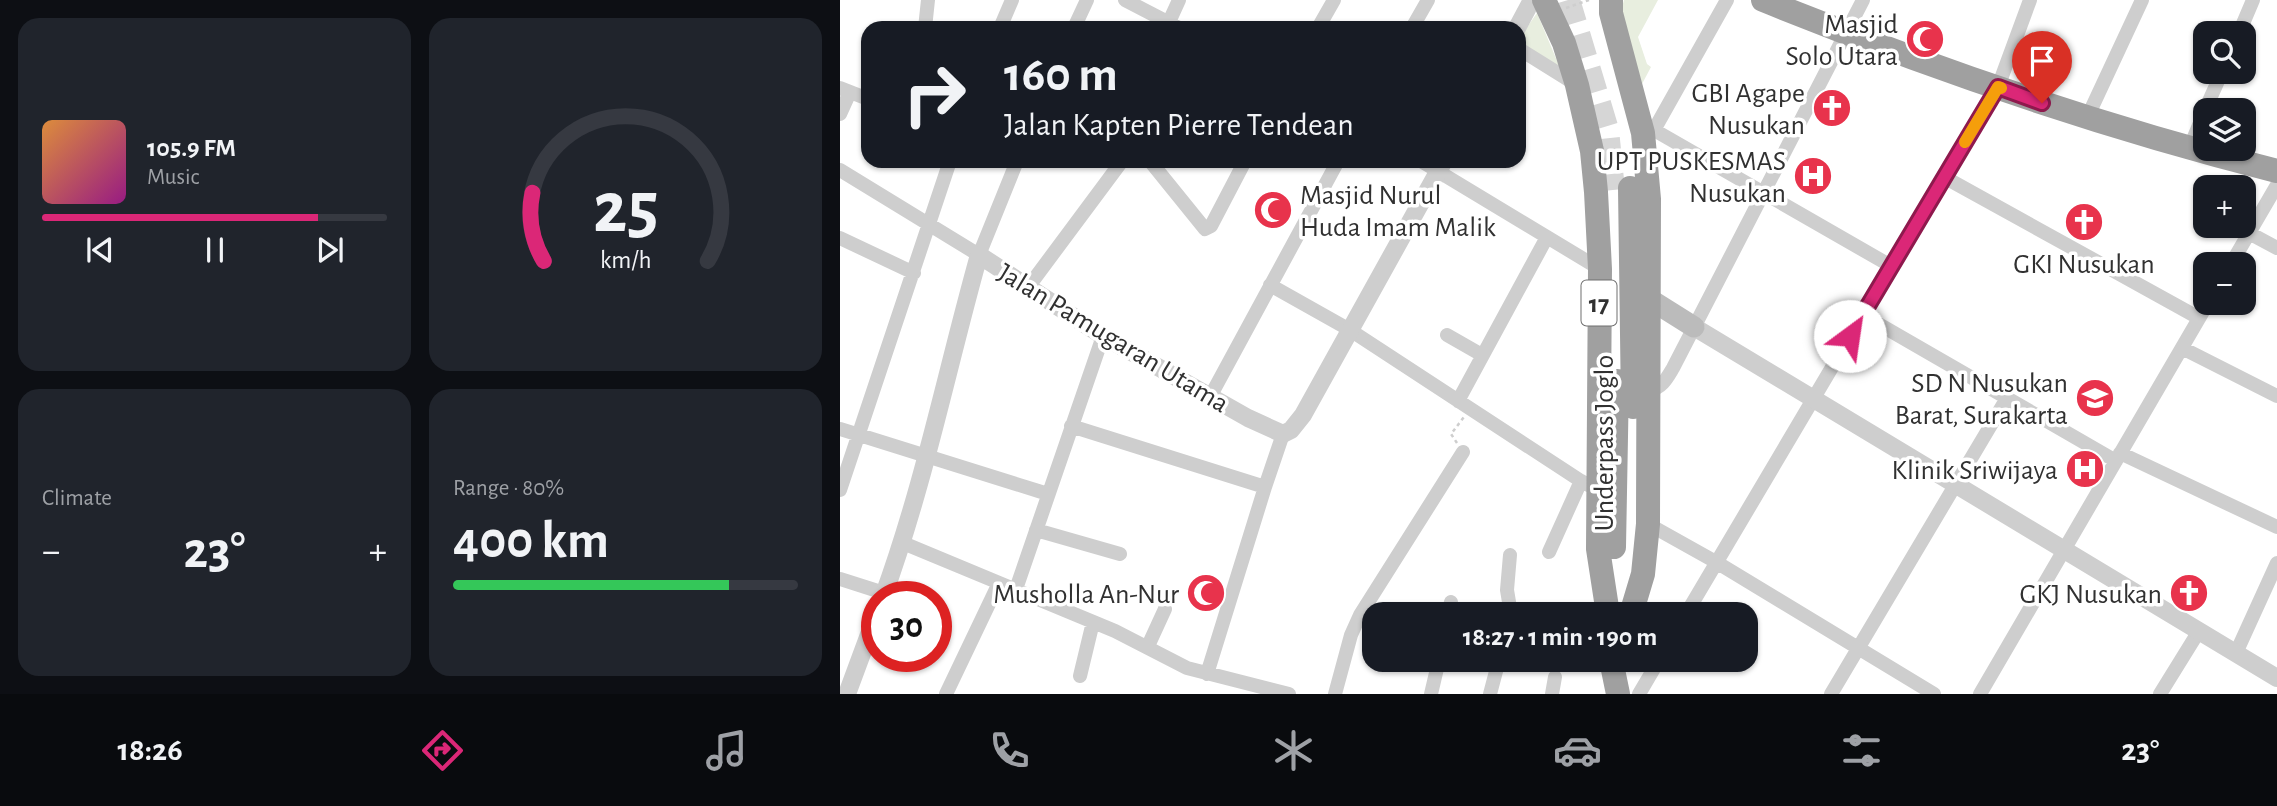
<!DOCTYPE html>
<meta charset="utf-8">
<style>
:root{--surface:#171b24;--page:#20242c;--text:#f1f3f6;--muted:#9ea1a6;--line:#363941;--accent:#db2777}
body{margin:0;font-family:"Alegreya Sans",sans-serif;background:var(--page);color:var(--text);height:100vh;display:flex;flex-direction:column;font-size:26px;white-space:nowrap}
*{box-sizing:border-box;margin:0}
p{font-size:23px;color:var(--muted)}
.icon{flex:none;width:38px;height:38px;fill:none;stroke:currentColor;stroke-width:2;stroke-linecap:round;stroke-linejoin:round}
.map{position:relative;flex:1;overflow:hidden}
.sheet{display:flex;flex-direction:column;gap:18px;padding:18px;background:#0d0f14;width:840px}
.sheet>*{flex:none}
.guide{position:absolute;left:21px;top:21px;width:665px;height:147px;border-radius:21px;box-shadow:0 2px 5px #0004;background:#171b24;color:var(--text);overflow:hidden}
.controls{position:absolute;left:1353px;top:21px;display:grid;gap:14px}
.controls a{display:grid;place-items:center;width:63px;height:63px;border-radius:14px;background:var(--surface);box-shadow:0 2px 5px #0004;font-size:35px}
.speed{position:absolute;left:21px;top:581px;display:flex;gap:14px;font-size:35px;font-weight:700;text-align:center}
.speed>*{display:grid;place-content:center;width:91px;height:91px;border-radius:50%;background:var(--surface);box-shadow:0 2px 5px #0004;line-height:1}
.speed .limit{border:10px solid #d22;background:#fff;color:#111}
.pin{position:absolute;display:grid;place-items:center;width:60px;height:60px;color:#fff;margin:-72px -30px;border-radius:50% 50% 50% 0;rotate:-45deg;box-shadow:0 0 7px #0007}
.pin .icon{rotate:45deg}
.me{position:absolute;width:77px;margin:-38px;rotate:31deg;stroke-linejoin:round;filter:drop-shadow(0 0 5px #0008)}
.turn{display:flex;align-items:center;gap:24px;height:147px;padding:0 28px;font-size:32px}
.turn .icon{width:91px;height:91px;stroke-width:2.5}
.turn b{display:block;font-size:49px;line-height:60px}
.big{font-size:52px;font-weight:700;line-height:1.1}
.sheet .widget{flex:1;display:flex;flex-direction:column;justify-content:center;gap:10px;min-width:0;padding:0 24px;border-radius:21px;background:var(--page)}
.sheet .dial{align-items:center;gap:0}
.dial svg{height:182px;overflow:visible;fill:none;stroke:var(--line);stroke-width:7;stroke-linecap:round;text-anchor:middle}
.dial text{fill:var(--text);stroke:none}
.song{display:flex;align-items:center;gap:21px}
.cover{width:84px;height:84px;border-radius:10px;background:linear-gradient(135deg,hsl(30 70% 55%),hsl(310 70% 35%))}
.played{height:7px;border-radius:4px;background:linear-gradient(90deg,var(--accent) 80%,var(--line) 80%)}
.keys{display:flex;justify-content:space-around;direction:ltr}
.heat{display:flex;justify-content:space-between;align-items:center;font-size:38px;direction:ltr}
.charge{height:10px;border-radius:5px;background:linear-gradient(90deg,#34c759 80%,var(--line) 0)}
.sheet .tiles{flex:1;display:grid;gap:18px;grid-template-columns:repeat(2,1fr)}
.trip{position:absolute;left:522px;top:602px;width:396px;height:70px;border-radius:21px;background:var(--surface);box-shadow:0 2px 5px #0004;font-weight:700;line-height:70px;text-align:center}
.dock{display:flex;height:112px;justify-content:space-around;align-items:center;background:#090b0e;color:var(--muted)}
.dock .icon{width:49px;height:49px}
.dock .current{color:var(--accent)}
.dock b{font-size:32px;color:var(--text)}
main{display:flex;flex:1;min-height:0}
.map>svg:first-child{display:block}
.green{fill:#e8eedf}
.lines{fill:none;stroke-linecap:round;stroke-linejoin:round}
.trunk-tunnel{stroke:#d6d6d6;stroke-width:24;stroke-dasharray:24 12;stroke-linecap:butt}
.path{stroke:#cecece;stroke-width:2.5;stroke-dasharray:3.5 3.5;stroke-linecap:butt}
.minor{stroke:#cecece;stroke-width:14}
.tertiary{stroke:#cecece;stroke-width:18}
.secondary{stroke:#bbb;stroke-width:21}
.trunk{stroke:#a0a0a0;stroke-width:24}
.route-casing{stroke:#8e194d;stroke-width:18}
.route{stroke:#db2777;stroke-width:12}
.slow{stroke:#f59e0b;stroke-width:12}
.labels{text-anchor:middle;stroke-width:7;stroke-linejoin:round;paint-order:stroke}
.shield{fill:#fff;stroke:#6f6f6f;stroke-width:2}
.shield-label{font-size:26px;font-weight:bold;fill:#313131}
.poi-label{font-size:28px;fill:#313131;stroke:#fff;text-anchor:end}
.street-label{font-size:28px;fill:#313131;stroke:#fff}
</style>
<main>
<section class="sheet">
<div class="tiles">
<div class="widget">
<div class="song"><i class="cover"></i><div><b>105.9 FM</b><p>Music</p></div></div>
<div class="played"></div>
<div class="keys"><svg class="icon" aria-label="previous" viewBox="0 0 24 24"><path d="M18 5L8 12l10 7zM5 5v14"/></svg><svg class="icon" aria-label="pause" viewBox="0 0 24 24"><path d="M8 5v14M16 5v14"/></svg><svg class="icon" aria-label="next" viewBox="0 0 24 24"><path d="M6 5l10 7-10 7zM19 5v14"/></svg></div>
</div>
<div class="widget dial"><svg viewBox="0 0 100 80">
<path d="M14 69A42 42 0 1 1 86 69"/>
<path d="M14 69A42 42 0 0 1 9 39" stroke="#db2777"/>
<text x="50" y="56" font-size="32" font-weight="700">25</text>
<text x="50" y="72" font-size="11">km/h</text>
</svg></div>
<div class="widget"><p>Climate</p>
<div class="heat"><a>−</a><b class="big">23°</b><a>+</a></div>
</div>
<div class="widget"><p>Range · 80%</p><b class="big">400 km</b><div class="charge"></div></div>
</div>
</section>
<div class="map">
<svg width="1437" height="694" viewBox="0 0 1437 694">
<rect width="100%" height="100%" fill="#fff"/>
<!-- green -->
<path class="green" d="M 784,0 L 818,0 L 798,37 L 807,64 L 811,67 L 802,84 L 781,11 Z
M 697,13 L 720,68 L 682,43 L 683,33 Z"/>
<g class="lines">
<!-- trunk-tunnel -->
<path class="trunk-tunnel" d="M 728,0 L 767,130 L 773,190"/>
<!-- path -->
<path class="path" d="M 726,8 L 749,0
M 617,443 L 611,434 L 624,417"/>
<!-- minor -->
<path class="minor" d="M 285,0 L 339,28
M 329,22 L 339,0
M 85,28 L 88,0
M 160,28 L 172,0
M 234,28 L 247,0
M 478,28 L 494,0
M 572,28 L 588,0
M 1399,33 L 1413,0
M 679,49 L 737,85
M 0,88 L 28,99
M 1365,110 L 1382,72
M 0,114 L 10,92
M 1247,118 L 1302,0
M 814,130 L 1051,266
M 807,132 L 814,130 L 887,0
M 1349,149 L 1365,111
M 310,161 L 365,229 L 371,226 L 405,161
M 581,161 L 760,269
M 0,170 L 139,255 L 177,161
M 1104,177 L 1359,318
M 1409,233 L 1437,248
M 0,238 L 74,273
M 1391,264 L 1437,185
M 430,285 L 510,330 L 741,481 L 758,490
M 189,286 L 282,161
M 1023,315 L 1276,461
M 607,335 L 642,355
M 1342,348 L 1437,396
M 810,390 C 822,388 827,378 833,368 L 1023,0
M 370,397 L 498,161
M 618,401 L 707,237
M 231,426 L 425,487
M 0,429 L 208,494
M 1280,453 L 1437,527
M 0,490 L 110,161
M 808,524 L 876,562 L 1094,694
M 196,530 L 280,554
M 63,543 L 275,631 L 347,668 L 449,694
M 709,552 L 741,481
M 670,555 L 667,590 L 671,614
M 0,579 L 44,593
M 176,589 L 263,336
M 608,614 L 611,602
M 846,614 L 1158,87 L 1190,0
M 308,646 L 325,609
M 1396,653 L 1437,563
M 367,674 L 425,487 L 443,434
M 240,676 L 253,622
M 106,694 L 159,583
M 495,694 L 511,635 L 520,615 L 623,452
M 591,694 L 599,660
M 650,694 L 659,660
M 712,694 L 715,677
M 799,694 L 819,660
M 991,694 L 1167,398
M 1140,694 L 1368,303
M 1320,694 L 1359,631"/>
<!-- tertiary -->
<path class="tertiary" d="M 677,28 L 692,0
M 854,327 L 1437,678
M 43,597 C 84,485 107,369 139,255 L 263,336 L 408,418 L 443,434 L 451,430 L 463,415 L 604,161
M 7,694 L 37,613"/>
<!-- secondary -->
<path class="secondary" d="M 811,300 L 854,327"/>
<!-- trunk -->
<path class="trunk" d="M 704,0 L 724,43 L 737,85 L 752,151 L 756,192 L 760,269 L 758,549 L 768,614
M 771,0 L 771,13 L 803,133 L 809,199 L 808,524 L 803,574 L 791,614
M 923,0 C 1091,68 1262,127 1437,171
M 790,188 L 793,407
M 774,547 L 777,381
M 771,660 L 778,694"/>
</g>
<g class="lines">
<!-- route casing -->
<g class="route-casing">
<path id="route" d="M 1010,336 L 1158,87 L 1202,103"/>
</g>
<!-- route -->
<use href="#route" class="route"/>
<!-- slow -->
<path class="slow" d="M 1125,142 L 1158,87 L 1161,88"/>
</g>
<!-- icons -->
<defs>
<g id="mosque-disc" transform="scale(2.0125)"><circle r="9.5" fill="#e8334c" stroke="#fff"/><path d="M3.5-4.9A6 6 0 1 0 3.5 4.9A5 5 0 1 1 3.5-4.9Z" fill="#fff"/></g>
<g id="church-disc" transform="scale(2.0125)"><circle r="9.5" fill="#e8334c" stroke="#fff"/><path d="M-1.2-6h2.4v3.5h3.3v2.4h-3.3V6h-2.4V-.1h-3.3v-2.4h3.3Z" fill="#fff"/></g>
<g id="hospital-disc" transform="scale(2.0125)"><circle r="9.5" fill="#e8334c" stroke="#fff"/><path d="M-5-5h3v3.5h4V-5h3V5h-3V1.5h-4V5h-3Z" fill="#fff"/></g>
<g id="school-disc" transform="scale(2.0125)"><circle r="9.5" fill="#e8334c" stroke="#fff"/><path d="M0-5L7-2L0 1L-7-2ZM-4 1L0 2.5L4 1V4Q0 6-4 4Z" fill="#fff"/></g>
</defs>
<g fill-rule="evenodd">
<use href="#mosque-disc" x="1085" y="39"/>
<use href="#church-disc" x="992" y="108"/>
<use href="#hospital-disc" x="973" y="176"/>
<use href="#mosque-disc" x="433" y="210"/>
<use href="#church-disc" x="1244" y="222"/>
<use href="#school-disc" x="1255" y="398"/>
<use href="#hospital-disc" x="1245" y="469"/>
<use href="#mosque-disc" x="366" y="593"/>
<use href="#church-disc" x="1349" y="593"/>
</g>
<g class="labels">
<!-- shield labels -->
<rect class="shield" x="741.5" y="280.5" width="35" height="45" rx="5"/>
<g class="shield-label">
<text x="759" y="312">17</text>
</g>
<!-- poi labels -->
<g class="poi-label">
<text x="1058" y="33">Masjid<tspan x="1058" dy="32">Solo Utara</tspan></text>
<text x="965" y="102">GBI Agape<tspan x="965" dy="32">Nusukan</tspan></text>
<text x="946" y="170">UPT PUSKESMAS<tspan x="946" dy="32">Nusukan</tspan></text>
<text x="460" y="204" text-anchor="start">Masjid Nurul<tspan x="460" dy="32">Huda Imam Malik</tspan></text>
<text x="1244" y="273" text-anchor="middle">GKI Nusukan</text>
<text x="1228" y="392">SD N Nusukan<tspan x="1228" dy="32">Barat, Surakarta</tspan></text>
<text x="1218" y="479">Klinik Sriwijaya</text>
<text x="339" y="603">Musholla An-Nur</text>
<text x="1322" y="603">GKJ Nusukan</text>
</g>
<!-- street labels -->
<g class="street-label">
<text transform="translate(274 337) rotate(31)" y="10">Jalan Pamugaran Utama</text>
<text transform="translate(763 443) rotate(-90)" y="10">Underpass Joglo</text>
</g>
</g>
</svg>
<div class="controls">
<a><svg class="icon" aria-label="search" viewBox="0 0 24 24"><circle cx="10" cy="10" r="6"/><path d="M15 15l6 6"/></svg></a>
<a><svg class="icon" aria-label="layers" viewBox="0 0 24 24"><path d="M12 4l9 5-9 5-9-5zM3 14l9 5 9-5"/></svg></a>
<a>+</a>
<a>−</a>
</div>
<div class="speed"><div class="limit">30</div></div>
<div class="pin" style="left:1202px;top:103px;background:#d93025"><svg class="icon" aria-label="arrive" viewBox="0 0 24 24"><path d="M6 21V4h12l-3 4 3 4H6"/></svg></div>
<svg class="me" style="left:1010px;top:336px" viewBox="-20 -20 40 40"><circle r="19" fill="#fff"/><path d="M0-13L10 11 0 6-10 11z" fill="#db2777"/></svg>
<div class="trip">18:27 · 1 min · 190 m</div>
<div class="guide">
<div class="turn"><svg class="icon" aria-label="right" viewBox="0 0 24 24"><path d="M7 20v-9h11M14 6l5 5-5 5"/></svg><div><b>160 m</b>Jalan Kapten Pierre Tendean</div></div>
</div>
</div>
</main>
<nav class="dock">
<b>18:26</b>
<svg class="icon current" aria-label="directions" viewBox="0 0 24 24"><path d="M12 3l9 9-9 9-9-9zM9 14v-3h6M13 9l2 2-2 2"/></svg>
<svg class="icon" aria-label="music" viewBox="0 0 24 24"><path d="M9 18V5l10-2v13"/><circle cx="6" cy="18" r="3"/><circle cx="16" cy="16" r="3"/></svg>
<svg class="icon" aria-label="phone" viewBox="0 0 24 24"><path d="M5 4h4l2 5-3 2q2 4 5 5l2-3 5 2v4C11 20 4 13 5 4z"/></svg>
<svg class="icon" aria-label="climate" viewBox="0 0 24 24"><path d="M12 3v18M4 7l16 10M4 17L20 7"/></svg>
<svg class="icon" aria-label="car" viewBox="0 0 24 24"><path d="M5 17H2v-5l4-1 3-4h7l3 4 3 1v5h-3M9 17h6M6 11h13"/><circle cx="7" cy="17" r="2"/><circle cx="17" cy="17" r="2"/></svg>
<svg class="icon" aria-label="filters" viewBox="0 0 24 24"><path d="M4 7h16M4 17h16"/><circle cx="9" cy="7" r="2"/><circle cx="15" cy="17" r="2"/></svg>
<b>23°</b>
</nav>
